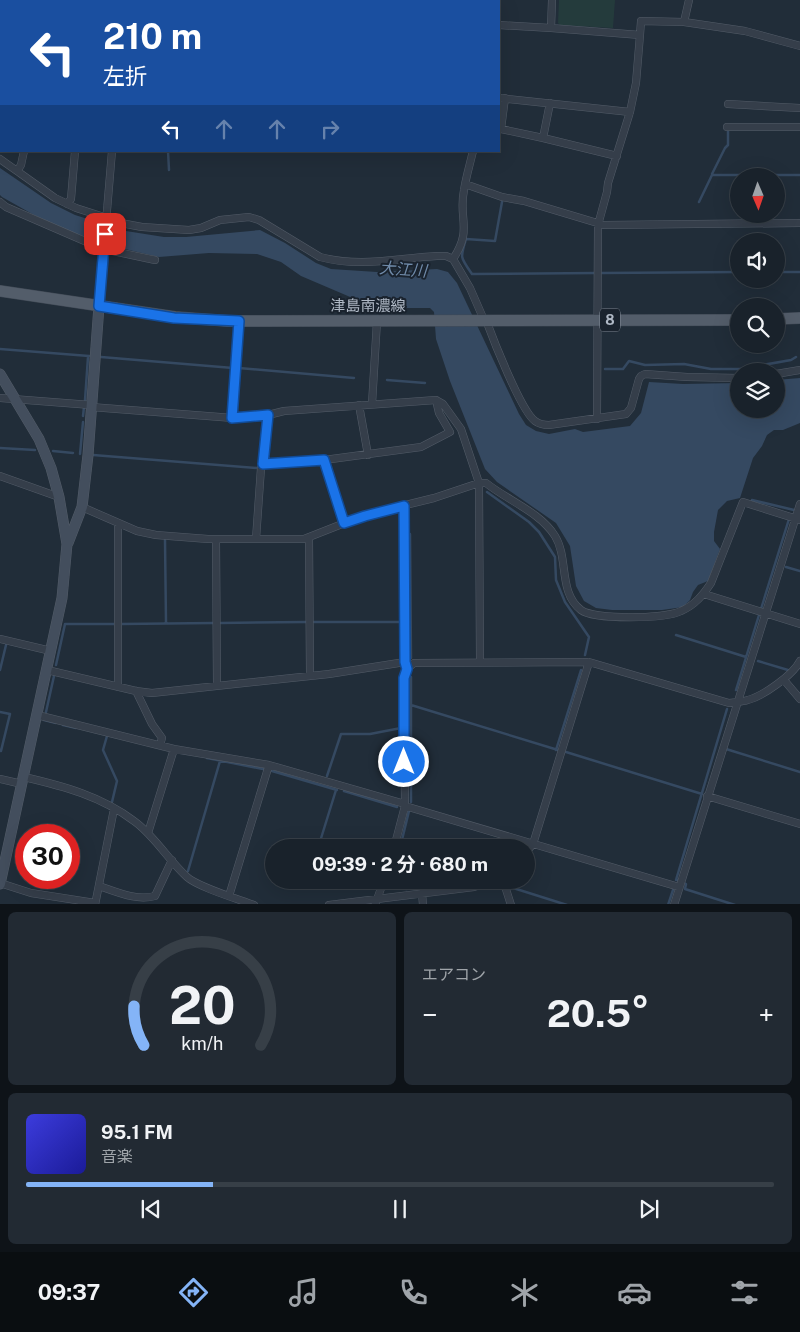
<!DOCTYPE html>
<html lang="ja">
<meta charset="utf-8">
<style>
:root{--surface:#19222b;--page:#222a33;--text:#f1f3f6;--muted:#9fa4a9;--line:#373f47;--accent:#84b4f7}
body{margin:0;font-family:"Public Sans","Noto Sans JP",sans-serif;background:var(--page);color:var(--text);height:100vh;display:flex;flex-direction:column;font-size:19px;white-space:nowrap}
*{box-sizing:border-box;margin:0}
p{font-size:16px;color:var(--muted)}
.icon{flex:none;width:28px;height:28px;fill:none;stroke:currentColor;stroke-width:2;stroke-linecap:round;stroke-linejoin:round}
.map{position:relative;height:904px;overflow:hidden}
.side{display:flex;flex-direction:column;gap:8px;padding:8px;background:#0e1318;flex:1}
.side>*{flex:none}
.guide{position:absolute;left:0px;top:0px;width:500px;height:152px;box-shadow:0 5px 20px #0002,0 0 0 1px var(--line);background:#1a4fa0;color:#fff;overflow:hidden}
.needle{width:32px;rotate:178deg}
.controls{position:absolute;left:730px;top:168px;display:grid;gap:10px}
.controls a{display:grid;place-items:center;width:55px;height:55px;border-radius:50%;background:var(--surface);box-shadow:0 5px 20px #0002,0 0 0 1px var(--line);font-size:25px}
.speed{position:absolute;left:15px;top:824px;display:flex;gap:10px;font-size:25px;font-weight:700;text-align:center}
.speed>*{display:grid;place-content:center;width:65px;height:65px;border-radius:50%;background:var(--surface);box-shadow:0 5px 20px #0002,0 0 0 1px var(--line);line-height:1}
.speed .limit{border:8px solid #d22;background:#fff;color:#111}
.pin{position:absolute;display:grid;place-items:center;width:42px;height:42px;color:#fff;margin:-21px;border-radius:10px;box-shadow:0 2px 8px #0006}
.me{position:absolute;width:55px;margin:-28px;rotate:0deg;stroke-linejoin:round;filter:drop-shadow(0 0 4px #0008)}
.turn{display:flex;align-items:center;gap:18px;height:105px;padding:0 20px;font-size:22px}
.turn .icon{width:65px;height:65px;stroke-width:2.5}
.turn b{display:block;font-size:35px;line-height:42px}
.lanes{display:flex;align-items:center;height:48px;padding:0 20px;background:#0003;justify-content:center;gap:25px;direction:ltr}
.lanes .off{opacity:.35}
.big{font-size:38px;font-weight:700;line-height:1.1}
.side .card{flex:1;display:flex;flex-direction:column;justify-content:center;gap:8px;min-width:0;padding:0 18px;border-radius:8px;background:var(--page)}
.side .dial{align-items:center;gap:0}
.dial svg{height:130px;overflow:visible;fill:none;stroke:var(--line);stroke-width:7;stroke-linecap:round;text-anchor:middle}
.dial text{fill:var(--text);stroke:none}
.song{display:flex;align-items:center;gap:15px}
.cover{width:60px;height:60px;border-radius:8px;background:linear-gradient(135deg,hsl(240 70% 55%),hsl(240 70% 35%))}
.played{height:5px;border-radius:2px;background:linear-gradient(90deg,var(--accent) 25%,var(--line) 25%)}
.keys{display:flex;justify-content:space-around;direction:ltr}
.heat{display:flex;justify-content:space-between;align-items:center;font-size:28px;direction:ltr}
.side .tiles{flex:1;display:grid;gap:8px;grid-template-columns:1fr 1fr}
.card:last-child{grid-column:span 2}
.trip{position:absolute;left:265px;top:839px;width:270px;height:50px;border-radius:25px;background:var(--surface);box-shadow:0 5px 20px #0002,0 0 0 1px var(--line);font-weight:700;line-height:50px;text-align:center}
.tabs{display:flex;height:80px;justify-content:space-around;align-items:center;background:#0a0e11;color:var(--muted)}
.tabs .icon{width:35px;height:35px}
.tabs .current{color:var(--accent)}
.tabs b{font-size:22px;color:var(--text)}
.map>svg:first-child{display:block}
.green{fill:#243b3c}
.water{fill:#354961}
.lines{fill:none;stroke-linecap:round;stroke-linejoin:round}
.stream{stroke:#354961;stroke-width:2.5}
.street-casing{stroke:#535c68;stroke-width:8}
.secondary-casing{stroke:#535c68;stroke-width:11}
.primary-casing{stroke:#414a56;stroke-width:12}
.street{stroke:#353e4a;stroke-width:7}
.secondary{stroke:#434e5d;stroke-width:10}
.primary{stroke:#535d6a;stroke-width:11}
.route-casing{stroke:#114b97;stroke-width:12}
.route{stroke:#1a73e8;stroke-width:9}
.labels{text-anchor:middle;stroke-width:4;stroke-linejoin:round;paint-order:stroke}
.shield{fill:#1a232e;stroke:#838c98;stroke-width:1}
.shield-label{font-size:14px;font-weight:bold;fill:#b0b9c6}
.street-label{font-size:15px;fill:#b0b9c6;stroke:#1a232e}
.water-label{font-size:16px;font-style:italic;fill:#708baa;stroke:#1a232e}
</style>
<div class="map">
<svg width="800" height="905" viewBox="0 0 800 905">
<rect width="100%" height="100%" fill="#212d39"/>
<!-- green -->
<path class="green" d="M 559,0 L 615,0 L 613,28 L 560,25 L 558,23 Z"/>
<!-- water -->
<path class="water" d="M 0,168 L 51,203 L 75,215 L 126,231 L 164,237 L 186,237 L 260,230 L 285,243 L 316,263 L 331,269 L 377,272 L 437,269 L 448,272 L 457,283 L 519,414 L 526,425 L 536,431 L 549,434 L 575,429 L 583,432 L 630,426 L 641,413 L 649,382 L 683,384 L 739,383 L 739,409 L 776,409 L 776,380 L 800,378 L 800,423 L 783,430 L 774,430 L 767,435 L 762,446 L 753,458 L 740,498 L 727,501 L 718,510 L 714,532 L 714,541 L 720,549 L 708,581 L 698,585 L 693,592 L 690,600 L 683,607 L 662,610 L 612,610 L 596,608 L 584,601 L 576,586 L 570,546 L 556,523 L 497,482 L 485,469 L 450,381 L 436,339 L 434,312 L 430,308 L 376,308 L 301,276 L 281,262 L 257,254 L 209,253 L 159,257 L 99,243 L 79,236 L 34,215 L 2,197 L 0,195 Z"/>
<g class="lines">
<!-- stream -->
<path class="stream" d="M 156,0 L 156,1
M 376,1 L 376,0
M 168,151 L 169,170
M 712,174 L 725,148 L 728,145 L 728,130
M 502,202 L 495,241 L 466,239 C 460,258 460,257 472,274 L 596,273
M 699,202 L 712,175 L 800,175
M 776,272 L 800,272
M 602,273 L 739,272
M 0,349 L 89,356
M 101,357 L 233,368
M 239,368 L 354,378
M 605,369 L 623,369 L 629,361 L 645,365 L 684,364 L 711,369 L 740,369 L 791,360 L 796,357
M 387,380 L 425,383
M 85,400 L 88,357
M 83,416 L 84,407
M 0,448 L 35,450
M 53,451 L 73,453
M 80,454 L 83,422
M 93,455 L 257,468
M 487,492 L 529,522 L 539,532 L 555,557 L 556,580 L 565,602 L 589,637 L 585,655
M 752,500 L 794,510
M 410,534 L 411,658
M 165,540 L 166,623
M 786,567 L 800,571
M 761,609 L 789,519
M 314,622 L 401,622
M 221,623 L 306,622
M 121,624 L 214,623
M 676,635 L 746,657
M 758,661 L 788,670
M 56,665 L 65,624 L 114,624
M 0,670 L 6,645
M 411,677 L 411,776
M 736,690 L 759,615
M 411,705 L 558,750
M 0,712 L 10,714 L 1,751 L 0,750
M 46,712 L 54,676
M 44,720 L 56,723
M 63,725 L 76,728
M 107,736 L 103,750 L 117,781 L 112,802
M 726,749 L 800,772
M 556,750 L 581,670
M 566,752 L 702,794
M 207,758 L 263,769
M 272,771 L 337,790
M 327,776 L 341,734 L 370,734 L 401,728
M 411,785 L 411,802
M 344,791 L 397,807
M 318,848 L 336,790
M 400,848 L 409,811
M 188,871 L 220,761
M 678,880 L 676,880 L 727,709
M 684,883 L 686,884 L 685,889 L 735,905
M 510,887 L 567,905
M 406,889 L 476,880
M 668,905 L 673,890"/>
<!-- street casing -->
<g class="street-casing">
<path id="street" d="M 173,0 L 176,1
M 437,0 L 437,1
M 34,1 L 34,0
M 123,1 L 123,0
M 320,1 L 320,0
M 684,22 L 745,31 L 800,46
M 499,25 L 551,28 L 640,35 L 636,83 L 630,112 L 608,183 L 607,192 L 598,225 L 597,419
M 551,28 L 552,0
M 640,35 L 641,21 L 684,22 L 689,0
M 0,40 L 1,40
M 499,98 L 630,112
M 505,98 L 501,129 L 543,138
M 550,103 L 543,138 L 617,156
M 728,104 L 800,108
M 727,127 L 800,127
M 24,151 L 21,165 L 17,171 L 55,198 L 76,208 L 126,224 L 142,227 L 189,230 L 201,228 L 220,220 L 249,217 L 259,220 L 320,257 C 362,268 396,258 437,256 L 446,256 L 453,259
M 473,151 C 470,164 466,177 464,190 C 458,219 473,229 453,259 L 470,288 L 484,320
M 0,159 L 17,171
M 465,184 L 502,197 L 524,201 L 604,225 L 800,223
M 0,202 L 6,207 L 103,249 L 155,260
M 67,204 L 71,199 L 75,151
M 99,306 L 112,151
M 486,320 C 493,339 521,411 535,421 C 539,424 544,425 549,425 L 626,414 L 631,408 L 639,379 L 641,376 L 645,374 L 687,377 L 739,378
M 776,374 L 800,370
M 0,398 L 91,405
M 372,404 L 377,321
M 359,405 L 368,455
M 91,407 L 233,418 L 268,415 L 284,411 L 436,400 L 443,404 L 461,429 L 479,483 L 480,662
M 268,415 L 263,464 L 324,460 L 421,447 L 450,432 L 439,413 L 436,400
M 233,418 L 239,321
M 324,460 L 345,523
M 0,476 L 59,497
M 404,506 L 405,662 L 406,666
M 82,507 L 137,531 L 156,535 L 208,539 L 304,539 L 365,515 L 434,498 L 479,483 L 486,483 C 507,500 540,512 555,536 C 569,559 558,592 581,610 C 594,620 665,619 681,611 C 695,605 703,595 711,583 L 743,502 L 800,520
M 118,523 L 118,687
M 309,537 L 310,676
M 216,539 L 217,686
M 256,539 L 261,468 L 263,464
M 704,594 L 800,624
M 0,639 L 51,651
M 47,670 L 136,691 L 152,693 L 329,674 L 405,662
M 784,680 L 800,699
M 136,691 L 152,724 L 162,738 L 160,745
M 37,715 L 174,749 L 269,765 L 405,804
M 24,777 C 63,786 101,796 134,821 C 155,836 168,860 187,877 C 198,887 238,899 254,905
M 0,779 L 22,784
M 707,796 L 800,824
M 405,806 L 679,887
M 148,833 L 174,749
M 394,848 L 405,806 L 404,678 L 407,669 L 414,663 L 589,662 L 729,703 C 735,702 742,702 748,700 C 763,696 793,675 800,661
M 526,852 L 533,844 L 589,662
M 503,880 L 511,905
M 0,883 L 31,893 L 95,903
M 99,886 C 117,892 136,901 155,896 L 172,860
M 422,893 L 423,905
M 229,896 L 269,765
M 95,905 L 114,809
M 329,905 L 474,887 L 497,880
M 375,905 L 384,880
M 674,905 L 800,504"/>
</g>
<!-- secondary casing -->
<g class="secondary-casing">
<path id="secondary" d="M 0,374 L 39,439 L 51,468 L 59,497 L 67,544 L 62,598 L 0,884
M 68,543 L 82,507 L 88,455 L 99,306"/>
</g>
<!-- primary casing -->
<g class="primary-casing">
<path id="primary" d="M 0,291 L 175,317 L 228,321 L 739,320
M 776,319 L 800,318"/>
</g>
<!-- street -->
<use href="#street" class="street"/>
<!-- secondary -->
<use href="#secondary" class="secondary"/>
<!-- primary -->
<use href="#primary" class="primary"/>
</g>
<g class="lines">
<!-- route casing -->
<g class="route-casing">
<path id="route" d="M 105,234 L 99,306 L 174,318 L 239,321 L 232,418 L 268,415 L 263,464 L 324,460 L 344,523 L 365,516 L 404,506 L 405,662 L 407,669 L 404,678 L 404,762"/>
</g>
<!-- route -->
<use href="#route" class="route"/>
</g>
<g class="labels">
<!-- shield labels -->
<rect class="shield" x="600" y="308.5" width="20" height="23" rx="4"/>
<g class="shield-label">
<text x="610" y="325">8</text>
</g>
<!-- street labels -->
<g class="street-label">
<text x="368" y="311">津島南濃線</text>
</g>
<!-- water labels -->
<g class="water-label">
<text transform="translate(403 269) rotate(4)" y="6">大江川</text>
</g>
</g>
</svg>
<div class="controls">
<a><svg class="needle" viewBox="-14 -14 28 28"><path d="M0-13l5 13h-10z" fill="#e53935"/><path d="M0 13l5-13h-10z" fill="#9fa4a9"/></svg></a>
<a><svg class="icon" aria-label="sound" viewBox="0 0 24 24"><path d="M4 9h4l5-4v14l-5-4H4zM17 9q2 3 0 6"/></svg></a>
<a><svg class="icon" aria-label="search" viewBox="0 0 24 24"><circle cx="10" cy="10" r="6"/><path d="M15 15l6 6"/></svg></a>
<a><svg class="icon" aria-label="layers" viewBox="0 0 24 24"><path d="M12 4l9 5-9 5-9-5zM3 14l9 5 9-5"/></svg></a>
</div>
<div class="speed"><div class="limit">30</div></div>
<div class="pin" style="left:105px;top:234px;background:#d93025"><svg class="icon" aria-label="arrive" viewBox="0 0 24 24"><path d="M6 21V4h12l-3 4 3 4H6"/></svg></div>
<svg class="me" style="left:404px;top:762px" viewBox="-20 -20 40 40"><circle r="17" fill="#1a73e8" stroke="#fff" stroke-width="3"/><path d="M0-11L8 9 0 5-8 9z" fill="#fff"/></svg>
<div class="trip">09:39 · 2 分 · 680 m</div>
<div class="guide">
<div class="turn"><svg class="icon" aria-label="left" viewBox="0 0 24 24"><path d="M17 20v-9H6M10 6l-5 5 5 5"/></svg><div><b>210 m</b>左折</div></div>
<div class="lanes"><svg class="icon" aria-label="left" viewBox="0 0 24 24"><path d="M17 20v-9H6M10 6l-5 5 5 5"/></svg><svg class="icon off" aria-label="ahead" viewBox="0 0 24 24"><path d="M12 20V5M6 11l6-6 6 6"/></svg><svg class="icon off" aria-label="ahead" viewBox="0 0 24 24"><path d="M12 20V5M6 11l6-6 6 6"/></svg><svg class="icon off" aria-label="right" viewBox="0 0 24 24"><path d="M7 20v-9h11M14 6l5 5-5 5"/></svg></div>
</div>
</div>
<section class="side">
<div class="tiles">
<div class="card dial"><svg viewBox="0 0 100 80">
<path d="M14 69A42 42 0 1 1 86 69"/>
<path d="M14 69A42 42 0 0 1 8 45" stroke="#84b4f7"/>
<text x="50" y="56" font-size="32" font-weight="700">20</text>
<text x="50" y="72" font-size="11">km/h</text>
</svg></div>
<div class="card"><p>エアコン</p>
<div class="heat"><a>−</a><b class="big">20.5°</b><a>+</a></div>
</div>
<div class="card">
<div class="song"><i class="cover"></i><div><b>95.1 FM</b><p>音楽</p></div></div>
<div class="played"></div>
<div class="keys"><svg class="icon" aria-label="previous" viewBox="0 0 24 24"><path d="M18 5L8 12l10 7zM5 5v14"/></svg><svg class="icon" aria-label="pause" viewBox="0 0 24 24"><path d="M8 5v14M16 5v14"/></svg><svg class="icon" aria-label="next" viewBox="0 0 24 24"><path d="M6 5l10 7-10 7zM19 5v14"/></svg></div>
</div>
</div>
</section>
<nav class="tabs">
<b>09:37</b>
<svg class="icon current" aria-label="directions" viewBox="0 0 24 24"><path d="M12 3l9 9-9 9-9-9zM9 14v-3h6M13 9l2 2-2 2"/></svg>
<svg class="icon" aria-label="music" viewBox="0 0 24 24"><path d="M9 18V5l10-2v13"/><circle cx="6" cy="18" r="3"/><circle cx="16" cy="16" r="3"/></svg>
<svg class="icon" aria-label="phone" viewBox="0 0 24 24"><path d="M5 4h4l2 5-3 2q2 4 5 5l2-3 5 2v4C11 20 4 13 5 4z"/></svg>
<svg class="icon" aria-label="climate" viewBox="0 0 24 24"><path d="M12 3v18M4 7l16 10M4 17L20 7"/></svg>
<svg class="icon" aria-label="car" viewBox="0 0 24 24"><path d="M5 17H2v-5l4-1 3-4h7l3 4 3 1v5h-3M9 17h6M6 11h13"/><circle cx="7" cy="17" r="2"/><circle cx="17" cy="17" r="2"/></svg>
<svg class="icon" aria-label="filters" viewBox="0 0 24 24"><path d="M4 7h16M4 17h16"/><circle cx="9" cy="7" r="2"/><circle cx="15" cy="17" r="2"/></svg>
</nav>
